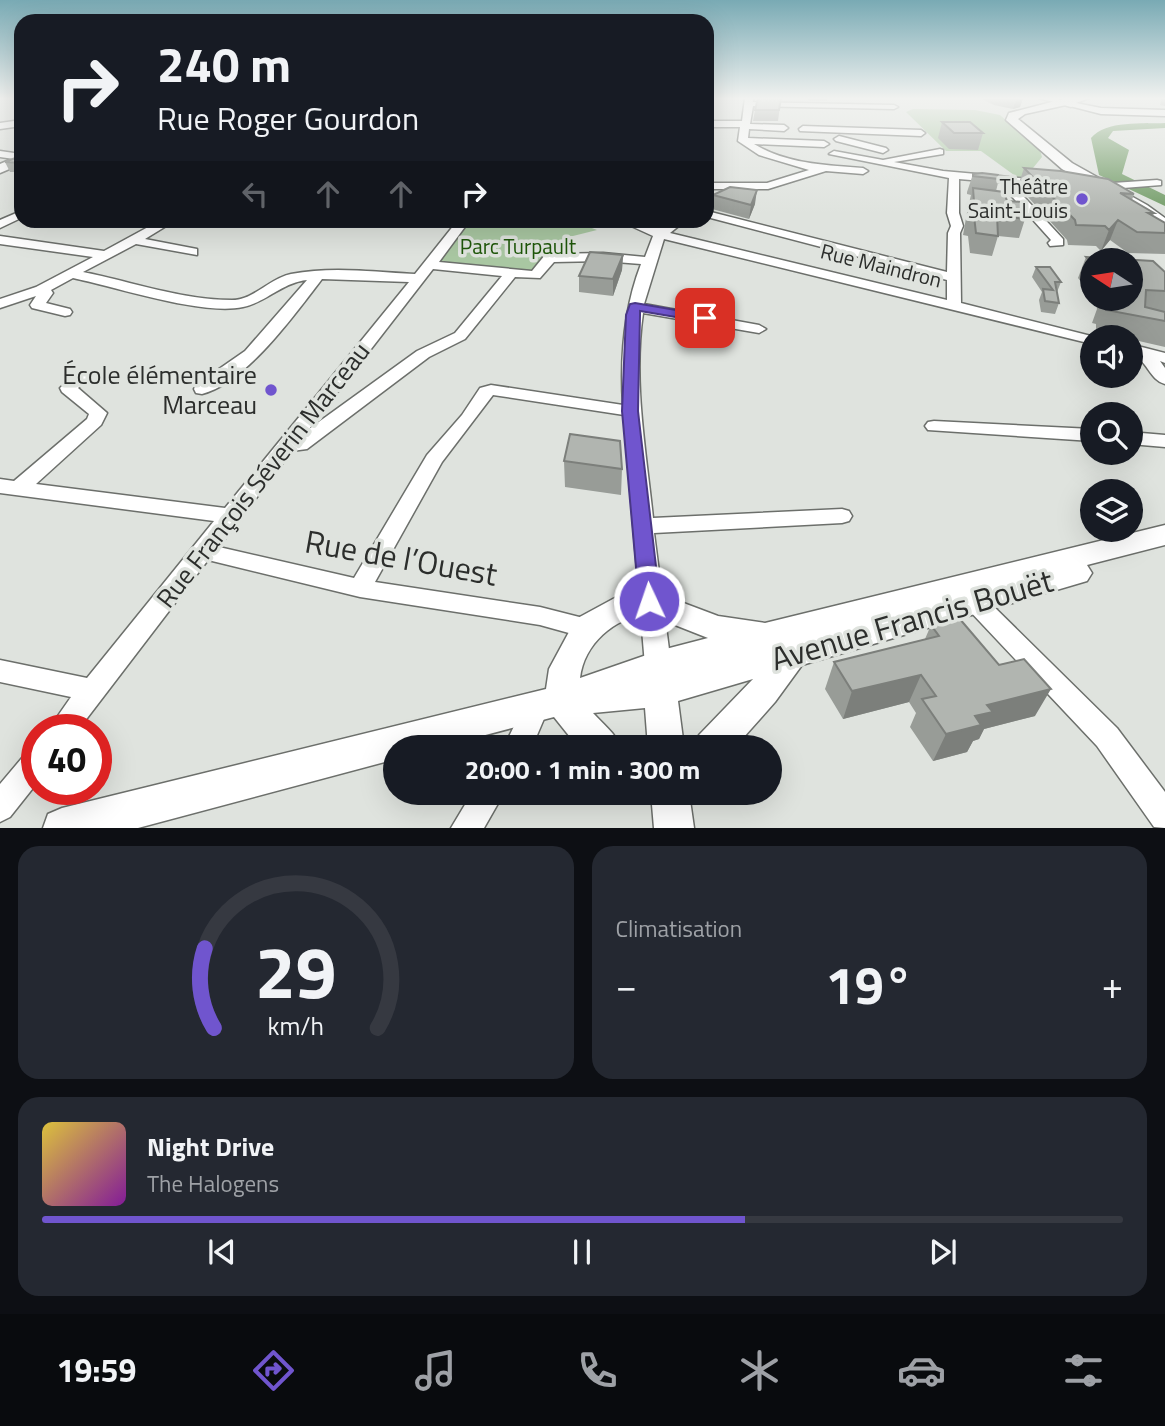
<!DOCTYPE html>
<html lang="fr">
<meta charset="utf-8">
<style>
:root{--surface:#171b24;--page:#242831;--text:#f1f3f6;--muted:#9ea1a6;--line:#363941;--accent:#7055ce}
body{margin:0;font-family:"Titillium Web",sans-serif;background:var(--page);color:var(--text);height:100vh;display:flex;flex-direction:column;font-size:26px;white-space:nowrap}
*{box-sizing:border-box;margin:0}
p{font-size:23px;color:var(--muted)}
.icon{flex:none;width:38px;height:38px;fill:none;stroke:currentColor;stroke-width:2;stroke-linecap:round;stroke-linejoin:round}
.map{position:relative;height:828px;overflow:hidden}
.panel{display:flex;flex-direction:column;gap:18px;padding:18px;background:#0d0f14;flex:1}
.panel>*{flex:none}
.banner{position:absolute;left:14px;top:14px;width:700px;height:214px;border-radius:21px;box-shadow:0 7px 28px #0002;background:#171b24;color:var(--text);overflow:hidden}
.needle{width:46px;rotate:282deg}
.controls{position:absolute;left:1080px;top:248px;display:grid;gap:14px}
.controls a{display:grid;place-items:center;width:63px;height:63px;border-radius:50%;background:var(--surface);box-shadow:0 7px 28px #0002;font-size:35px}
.speed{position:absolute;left:21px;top:714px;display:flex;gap:14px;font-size:35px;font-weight:700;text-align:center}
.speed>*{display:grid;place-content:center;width:91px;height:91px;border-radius:50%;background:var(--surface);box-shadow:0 7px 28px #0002;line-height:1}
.speed .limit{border:10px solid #d22;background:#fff;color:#111}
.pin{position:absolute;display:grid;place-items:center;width:60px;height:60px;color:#fff;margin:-30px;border-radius:14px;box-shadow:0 4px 10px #0006}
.me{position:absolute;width:77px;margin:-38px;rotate:357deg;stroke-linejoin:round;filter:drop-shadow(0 0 5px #0008)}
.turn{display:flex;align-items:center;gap:24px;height:147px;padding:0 28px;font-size:32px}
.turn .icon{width:91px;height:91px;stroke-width:2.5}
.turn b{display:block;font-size:49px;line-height:60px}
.lanes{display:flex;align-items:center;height:66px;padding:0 28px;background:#0003;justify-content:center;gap:35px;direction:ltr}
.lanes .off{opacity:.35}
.big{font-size:52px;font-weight:700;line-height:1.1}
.panel .card{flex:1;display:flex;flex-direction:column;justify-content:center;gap:10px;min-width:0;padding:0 24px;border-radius:21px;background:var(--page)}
.panel .dial{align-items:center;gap:0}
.dial svg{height:182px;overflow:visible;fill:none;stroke:var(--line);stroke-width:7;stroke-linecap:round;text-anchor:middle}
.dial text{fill:var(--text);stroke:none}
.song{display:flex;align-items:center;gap:21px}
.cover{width:84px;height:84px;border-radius:10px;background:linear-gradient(135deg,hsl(50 70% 55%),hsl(290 70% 35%))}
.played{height:7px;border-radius:4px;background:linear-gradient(90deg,var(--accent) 65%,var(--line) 65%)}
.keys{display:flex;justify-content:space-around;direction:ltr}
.heat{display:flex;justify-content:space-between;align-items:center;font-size:38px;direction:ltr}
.panel .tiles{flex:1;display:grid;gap:18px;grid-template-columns:1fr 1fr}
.card:last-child{grid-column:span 2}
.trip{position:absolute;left:383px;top:735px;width:399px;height:70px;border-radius:35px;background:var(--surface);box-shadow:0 7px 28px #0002;font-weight:700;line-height:70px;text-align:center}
.dock{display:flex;height:112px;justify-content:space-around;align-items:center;background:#090b0e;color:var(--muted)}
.dock .icon{width:49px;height:49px}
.dock .active{color:var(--accent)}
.dock b{font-size:32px;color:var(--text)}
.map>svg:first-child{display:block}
.green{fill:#a9c7a2}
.water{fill:#729c67}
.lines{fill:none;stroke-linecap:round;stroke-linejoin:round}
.minor-casing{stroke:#6c6f6b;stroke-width:3}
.major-casing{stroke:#6c6f6b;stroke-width:3}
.minor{fill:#fff;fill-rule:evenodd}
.major{fill:#fff;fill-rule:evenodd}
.wall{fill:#989c97}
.shaded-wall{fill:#7c7f7b}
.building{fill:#b1b5b0;stroke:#7c7f7b;stroke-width:2}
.route{fill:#7055ce;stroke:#493786;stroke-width:2}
.poi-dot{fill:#7055ce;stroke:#dfe3de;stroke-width:2.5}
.labels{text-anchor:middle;stroke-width:7;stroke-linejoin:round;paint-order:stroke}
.far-poi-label{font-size:21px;fill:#2c2e2c;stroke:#dfe3de;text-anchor:end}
.far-park-label{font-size:21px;fill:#1e5709;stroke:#dfe3de}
.far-street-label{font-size:21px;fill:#2c2e2c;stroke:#dfe3de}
.poi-label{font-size:26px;fill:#2c2e2c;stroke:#dfe3de;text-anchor:end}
.street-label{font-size:26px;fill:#2c2e2c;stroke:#dfe3de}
.near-street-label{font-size:32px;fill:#2c2e2c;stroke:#dfe3de}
</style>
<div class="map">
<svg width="1165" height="828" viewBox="0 0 1165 828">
<rect width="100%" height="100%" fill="#dfe3de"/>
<!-- green -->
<path class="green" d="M 913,109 L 975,110 L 1000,115 L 1040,150 L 1042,157 L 1024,179 L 1016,179 L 1014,175 L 981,151 L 946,151 L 906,112 Z
M 468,221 L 574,221 L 597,230 L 565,238 L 576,252 L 550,254 L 533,273 L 438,265 Z"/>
<!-- water -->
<path class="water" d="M 1165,123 L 1165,128 L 1113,131 L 1108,138 L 1129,150 L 1122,174 L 1165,195 L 1165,206 L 1099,175 L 1091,138 C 1106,120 1143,124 1165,123 Z"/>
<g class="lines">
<!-- minor casing -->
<g class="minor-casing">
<path id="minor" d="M 745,98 L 753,98 L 753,102 L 894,105 L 898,107 L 894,109 L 753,106 L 750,124 L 784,125 L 788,128 L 784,131 L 749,129 L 748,138 L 824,141 L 829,144 L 824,147 L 754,144 C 787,164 826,165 863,168 L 868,171 L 863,174 L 826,171 L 768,189 L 707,189 L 707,183 L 767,183 L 809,170 L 759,155 L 738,141 L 740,127 L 707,127 L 707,121 L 742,121 Z
M 1039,98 L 1054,98 L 1075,105 L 1071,107 Z
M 21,120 L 21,126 L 0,129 L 0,123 Z
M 803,126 L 921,130 L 925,133 L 921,136 L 800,131 L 799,129 Z
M 839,136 L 886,148 L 888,150 L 883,153 L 836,141 L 834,139 Z
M 940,149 L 943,150 L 943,154 L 894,162 L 943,171 L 1042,180 L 1047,183 L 1042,186 L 959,179 L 959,213 L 963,226 L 960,233 L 961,303 L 1099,338 L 1092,338 L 1092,344 L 664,239 L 644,304 L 759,325 L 766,329 L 759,333 L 643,313 C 633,382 646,450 653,518 L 842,509 L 849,511 L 852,516 L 849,521 L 842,523 L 654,533 L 671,665 L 667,673 L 658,676 L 649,673 L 645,665 L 624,415 L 493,395 L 442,462 L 375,582 L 540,607 L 595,621 L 599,628 L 595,635 L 587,638 L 540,625 L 360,597 L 208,560 L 78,730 L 48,730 L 71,697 L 0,682 L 0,660 L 87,678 L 214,521 L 0,493 L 0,479 L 14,481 L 87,419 L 89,414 L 62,392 L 60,388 L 78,371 L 90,371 L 92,374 L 78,388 L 107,413 L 101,425 L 36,484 L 225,508 L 409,282 L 322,279 C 295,314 246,383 202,394 L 196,393 L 194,389 L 196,385 L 245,351 L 307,280 C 281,283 267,302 243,307 C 203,316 116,287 73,278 L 51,290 L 53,293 L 46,303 L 70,309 L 72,312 L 70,315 L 65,316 L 32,308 L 30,305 L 36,296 L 0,308 L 0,299 L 36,287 L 93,257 L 0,244 L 0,236 L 104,251 L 161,220 L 176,220 L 145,239 L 197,249 L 197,255 L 136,244 L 83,272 C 133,282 182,300 232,300 C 254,300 270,278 291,274 C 332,266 374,272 415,274 L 458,220 L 470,220 L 439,262 L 532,271 L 545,255 L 550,254 L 603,253 L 645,257 L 653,236 L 618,220 L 635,220 L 655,228 L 655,220 L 667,220 L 667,224 L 672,220 L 686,220 L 670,233 L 947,300 L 947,280 L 707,217 L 707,211 L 947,272 L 948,233 L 951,226 L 947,213 L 949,178 L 829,154 L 834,151 L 883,160 ZM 603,261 L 641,264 C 624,308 620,357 623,405 L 491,385 L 480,388 L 462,415 L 427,455 L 354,578 L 219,547 L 292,451 L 307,449 L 429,357 L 465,339 L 515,277 L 540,278 L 554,262 ZM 433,269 L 502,276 L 455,333 L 417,351 L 309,429 Z
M 0,151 L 21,154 L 21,160 L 0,157 Z
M 1157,180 L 1161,181 L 1161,185 L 1098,190 L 1093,187 L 1098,184 Z
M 1006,186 L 1014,186 L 1063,239 L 1063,245 L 1050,246 L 1048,243 L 1051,240 L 1006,190 Z
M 21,211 L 21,218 L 0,228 L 0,220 Z
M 1130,344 L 1165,353 L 1165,363 L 1160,361 L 1165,368 L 1165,384 C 1149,380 1147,358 1130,354 Z
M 934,421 L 1092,429 L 1092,441 L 928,430 L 925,426 L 928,422 Z
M 1130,432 L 1165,435 L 1165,447 L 1130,444 Z
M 974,592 L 982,595 L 1117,728 L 1165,792 L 1165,828 L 1154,827 L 1097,746 L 966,607 L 962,601 L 966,595 Z
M 536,695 L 545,699 L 549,707 L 532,747 L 504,747 L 527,699 Z
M 37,748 L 37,783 L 10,817 L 0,822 L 0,784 L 27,752 Z
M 472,793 L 504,793 L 484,828 L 451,828 Z"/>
</g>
<!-- major casing -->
<g class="major-casing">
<path id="major" d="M 1067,98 L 1089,98 L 1076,103 L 1101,108 L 1165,110 L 1165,116 L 1101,114 L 1066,105 L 1025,114 L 1018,119 L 1072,163 L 1147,205 L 1165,218 L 1165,230 L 1062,169 L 1006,120 L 1009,113 Z
M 21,155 L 21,164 L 0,173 L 0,164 Z
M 1165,525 L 1165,545 L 1087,565 L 1092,573 L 1087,581 L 802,665 L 775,702 L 735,747 L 694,747 L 699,735 L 753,679 L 678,701 L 684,747 L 648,747 L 645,708 L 593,713 C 603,724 615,733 621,747 L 578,747 L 554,717 L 440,747 L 396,747 L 396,759 L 138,828 L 43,828 L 48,814 L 62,808 L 546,689 L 549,669 L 576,619 L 624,593 L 649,590 L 718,616 L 765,623 ZM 647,614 L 708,638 L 658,651 L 580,678 C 584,644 614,618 647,614 Z
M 651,793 L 689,793 L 694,828 L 654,828 Z"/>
</g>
<!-- minor -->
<use href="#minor" class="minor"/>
<!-- major -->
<use href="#major" class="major"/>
</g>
<!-- wall -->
<path class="wall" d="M 781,98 L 778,121 L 753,121 L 755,110 Z
M 807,98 L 827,98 L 827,101 L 809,101 Z
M 979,98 L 1023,98 L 1020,107 L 1013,109 L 994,105 Z
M 1162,98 L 1165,98 L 1165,106 L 1160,105 Z
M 942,122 L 983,133 L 978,150 L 949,149 L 938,138 Z
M 21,144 L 21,172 L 10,172 L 5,162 L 18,157 Z
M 1024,168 L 1134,194 L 1132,200 L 1154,213 L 1153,216 L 1165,223 L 1165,254 L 1128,253 L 1110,240 L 1101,251 L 1096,246 L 1068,245 L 1067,240 L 1018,186 Z
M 973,174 L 999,179 L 996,191 L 1025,219 L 1019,238 L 998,236 L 992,256 L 970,253 L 968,236 L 963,235 L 968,207 L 971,195 L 967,194 L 967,192 Z
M 713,195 L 755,204 L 749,219 L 712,209 Z
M 623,255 L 622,270 L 613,296 L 579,292 L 579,276 Z
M 1086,257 L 1165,272 L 1165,347 L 1130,339 L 1130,338 L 1123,338 L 1096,332 L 1096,324 L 1092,323 L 1097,309 L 1095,299 L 1130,299 L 1092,261 L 1092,295 L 1078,278 Z
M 1036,267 L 1061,282 L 1057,292 L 1059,303 L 1055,314 L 1041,312 L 1039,300 L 1042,292 L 1032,277 Z
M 564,461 L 622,469 L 621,495 L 565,487 Z
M 931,625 L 1035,716 L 984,729 L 979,739 L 973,741 L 967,752 L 933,761 L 910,727 L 916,713 L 909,702 L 843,719 L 825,689 L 834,662 L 925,639 Z"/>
<!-- shaded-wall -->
<path class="shaded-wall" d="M 1017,98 L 1023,98 L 1020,107 L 1013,109 Z
M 757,190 L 755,204 L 749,219 L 751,205 Z
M 1118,220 L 1110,240 L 1101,251 L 1109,230 Z
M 623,255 L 622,270 L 613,296 L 613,279 Z
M 921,675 L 909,702 L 843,719 L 852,691 Z
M 1051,689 L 1035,716 L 984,729 L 979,739 L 973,741 L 967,752 L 933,761 L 946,734 L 975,716 L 987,705 Z"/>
<!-- building -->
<path class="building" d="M 758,98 L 781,98 L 779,110 L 755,110 Z
M 942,122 L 970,122 L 983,133 L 954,133 Z
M 20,144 L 21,144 L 21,163 L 5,162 L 18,157 Z
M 1024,168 L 1061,171 L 1108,179 L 1134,194 L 1120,193 L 1154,213 L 1148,213 L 1165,223 L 1165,233 L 1137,232 L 1118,220 L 1109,230 L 1105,226 L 1076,225 L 1075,220 Z
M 982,173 L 998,175 L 999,179 L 973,176 L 973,174 Z
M 730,187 L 757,190 L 751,205 L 713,195 Z
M 973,188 L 1004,192 L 1007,201 L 1022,202 L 1025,219 L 997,215 L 998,236 L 976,233 L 974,216 L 969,216 L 971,202 L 974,202 Z
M 590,252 L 623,255 L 613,279 L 579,276 Z
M 1086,257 L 1153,261 L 1165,272 L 1165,291 L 1146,290 L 1145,307 L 1165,312 L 1165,321 L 1106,310 L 1106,302 L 1102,301 L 1103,299 L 1130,299 L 1130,261 L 1092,261 L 1092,264 Z
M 1036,267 L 1050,267 L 1061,282 L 1055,282 L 1059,303 L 1045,301 L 1043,289 L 1053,290 Z
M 570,434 L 620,441 L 622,469 L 564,461 Z
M 959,618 L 999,665 L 1024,659 L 1051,689 L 987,705 L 993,712 L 975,716 L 981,725 L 946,734 L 922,699 L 936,696 L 921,675 L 852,691 L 834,662 L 939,636 L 931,625 Z"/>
<!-- sky -->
<linearGradient id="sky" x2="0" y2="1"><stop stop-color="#79aab4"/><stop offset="0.46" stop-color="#f1f2f0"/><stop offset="1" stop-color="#f1f2f0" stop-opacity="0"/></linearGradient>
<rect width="1165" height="214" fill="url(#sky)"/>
<!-- route -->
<path class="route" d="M 635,303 L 705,315 L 712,318 L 705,322 L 640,311 L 640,315 L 638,411 L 660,601 L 657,607 L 649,610 L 642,607 L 639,601 L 622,411 L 626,315 L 630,304 Z"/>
<!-- markers -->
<g class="poi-dot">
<circle cx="1082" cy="199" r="7"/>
<circle cx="271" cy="390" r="7"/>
</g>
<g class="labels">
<!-- far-poi labels -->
<g class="far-poi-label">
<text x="1068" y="194">Théâtre<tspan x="1068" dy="24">Saint-Louis</tspan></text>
</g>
<!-- far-park labels -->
<g class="far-park-label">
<text x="518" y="254">Parc Turpault</text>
</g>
<!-- far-street labels -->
<g class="far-street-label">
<text transform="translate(881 266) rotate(14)" y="7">Rue Maindron</text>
</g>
<!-- poi labels -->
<g class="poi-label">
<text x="257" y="384">École élémentaire<tspan x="257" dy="30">Marceau</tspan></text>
</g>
<!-- street labels -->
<g class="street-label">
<text transform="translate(263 475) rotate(-52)" y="9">Rue François Séverin Marceau</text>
</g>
<!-- near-street labels -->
<g class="near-street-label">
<text transform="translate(401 558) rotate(10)" y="11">Rue de l’Ouest</text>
<text transform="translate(912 620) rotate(-16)" y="11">Avenue Francis Bouët</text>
</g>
</g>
</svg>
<div class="controls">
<a><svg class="needle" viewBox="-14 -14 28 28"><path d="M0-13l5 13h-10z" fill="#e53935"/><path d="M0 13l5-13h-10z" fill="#9ea1a6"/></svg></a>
<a><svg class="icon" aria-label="sound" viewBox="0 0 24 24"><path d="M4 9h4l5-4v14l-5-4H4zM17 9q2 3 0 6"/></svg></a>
<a><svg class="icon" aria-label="search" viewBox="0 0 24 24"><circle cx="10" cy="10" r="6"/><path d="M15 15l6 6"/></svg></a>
<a><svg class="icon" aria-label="layers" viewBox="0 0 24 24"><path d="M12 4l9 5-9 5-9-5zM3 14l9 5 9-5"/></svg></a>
</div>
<div class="speed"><div class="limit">40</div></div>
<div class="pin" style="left:705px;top:318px;background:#d93025"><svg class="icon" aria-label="arrive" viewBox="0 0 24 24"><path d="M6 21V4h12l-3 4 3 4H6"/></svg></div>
<svg class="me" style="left:649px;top:601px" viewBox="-20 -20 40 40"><circle r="17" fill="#7055ce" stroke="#fff" stroke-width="3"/><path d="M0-11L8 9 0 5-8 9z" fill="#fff"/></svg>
<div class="trip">20:00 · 1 min · 300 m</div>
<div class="banner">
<div class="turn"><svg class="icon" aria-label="right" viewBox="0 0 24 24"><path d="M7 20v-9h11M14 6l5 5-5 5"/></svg><div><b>240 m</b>Rue Roger Gourdon</div></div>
<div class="lanes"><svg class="icon off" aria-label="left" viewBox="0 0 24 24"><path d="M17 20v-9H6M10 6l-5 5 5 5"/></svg><svg class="icon off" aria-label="ahead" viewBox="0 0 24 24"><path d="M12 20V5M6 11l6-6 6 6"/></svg><svg class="icon off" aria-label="ahead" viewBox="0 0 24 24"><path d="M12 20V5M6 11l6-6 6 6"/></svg><svg class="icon" aria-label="right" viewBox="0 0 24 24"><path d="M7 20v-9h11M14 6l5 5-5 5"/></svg></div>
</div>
</div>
<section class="panel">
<div class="tiles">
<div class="card dial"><svg viewBox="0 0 100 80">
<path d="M14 69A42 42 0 1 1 86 69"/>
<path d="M14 69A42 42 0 0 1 10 34" stroke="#7055ce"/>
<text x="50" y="56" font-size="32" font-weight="700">29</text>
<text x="50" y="72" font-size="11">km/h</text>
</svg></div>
<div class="card"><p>Climatisation</p>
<div class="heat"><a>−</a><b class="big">19°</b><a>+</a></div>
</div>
<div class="card">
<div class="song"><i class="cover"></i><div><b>Night Drive</b><p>The Halogens</p></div></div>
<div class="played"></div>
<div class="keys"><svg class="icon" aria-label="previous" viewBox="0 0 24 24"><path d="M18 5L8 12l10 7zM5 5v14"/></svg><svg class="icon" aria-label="pause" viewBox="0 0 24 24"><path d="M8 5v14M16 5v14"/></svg><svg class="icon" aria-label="next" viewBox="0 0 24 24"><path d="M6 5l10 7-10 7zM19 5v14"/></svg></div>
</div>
</div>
</section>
<nav class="dock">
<b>19:59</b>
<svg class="icon active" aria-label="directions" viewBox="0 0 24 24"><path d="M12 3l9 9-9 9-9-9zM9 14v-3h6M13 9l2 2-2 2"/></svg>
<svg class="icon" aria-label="music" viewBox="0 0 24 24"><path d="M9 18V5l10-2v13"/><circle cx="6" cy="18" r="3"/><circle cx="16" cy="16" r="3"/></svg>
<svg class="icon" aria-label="phone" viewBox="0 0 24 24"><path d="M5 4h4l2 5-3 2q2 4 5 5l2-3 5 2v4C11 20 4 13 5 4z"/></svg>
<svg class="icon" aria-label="climate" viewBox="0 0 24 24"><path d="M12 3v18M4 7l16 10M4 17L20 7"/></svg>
<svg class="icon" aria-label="car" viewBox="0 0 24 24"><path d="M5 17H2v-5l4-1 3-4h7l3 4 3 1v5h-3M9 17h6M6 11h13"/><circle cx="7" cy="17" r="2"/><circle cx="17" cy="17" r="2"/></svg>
<svg class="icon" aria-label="filters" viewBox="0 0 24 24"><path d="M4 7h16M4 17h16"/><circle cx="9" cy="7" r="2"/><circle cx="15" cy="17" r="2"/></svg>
</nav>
